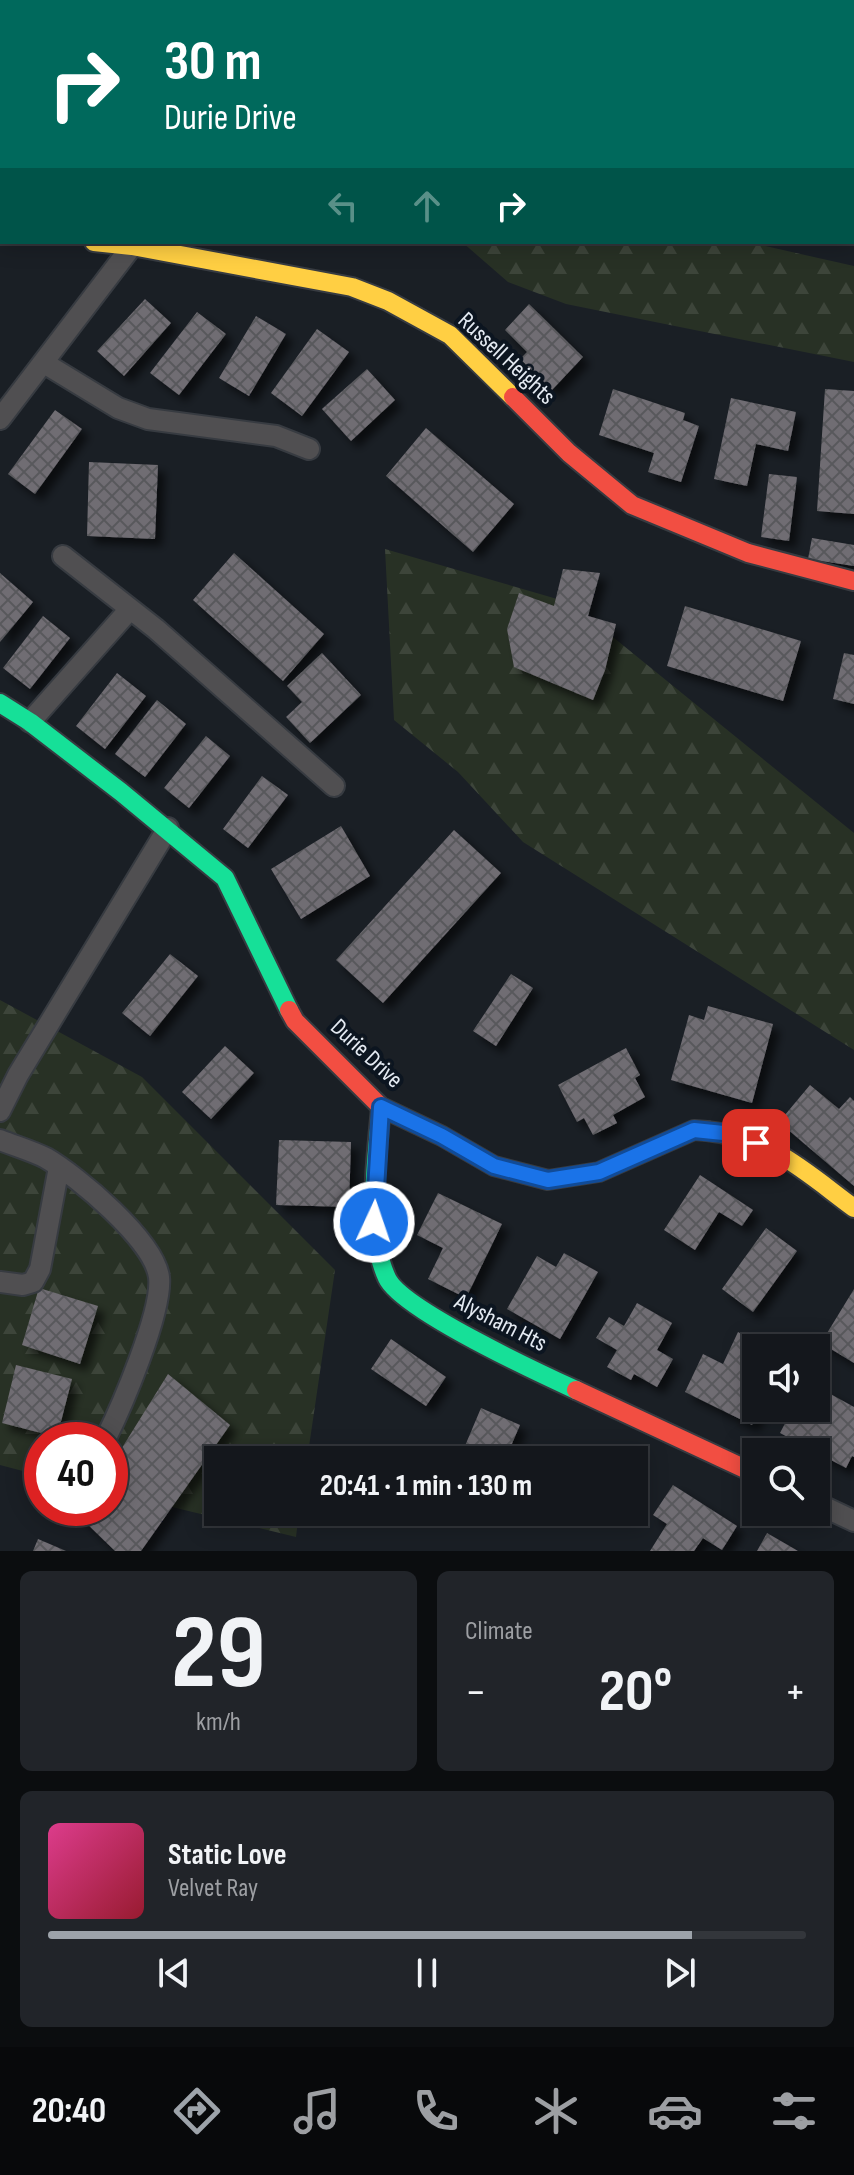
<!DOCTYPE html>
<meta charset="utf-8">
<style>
:root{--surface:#14171c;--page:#212429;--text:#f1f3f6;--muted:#9d9fa3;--line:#33363b;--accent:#9da3aa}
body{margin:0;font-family:"Sofia Sans Condensed",sans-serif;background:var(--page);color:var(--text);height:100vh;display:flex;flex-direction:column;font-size:30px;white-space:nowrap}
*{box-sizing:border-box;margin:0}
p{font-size:26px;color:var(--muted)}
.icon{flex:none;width:44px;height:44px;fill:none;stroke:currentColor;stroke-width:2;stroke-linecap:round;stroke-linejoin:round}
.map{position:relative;height:1551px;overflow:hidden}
.panel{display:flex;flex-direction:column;gap:20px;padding:20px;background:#0b0d0f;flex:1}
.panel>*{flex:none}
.top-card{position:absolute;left:0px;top:0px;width:854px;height:244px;box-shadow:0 4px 20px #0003,0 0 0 2px var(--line);background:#00695c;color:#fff;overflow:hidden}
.controls{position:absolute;left:742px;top:1334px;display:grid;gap:16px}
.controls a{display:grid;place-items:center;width:88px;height:88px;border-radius:0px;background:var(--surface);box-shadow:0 4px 20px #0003,0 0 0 2px var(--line);font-size:40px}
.speed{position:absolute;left:24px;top:1422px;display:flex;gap:16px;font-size:40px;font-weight:700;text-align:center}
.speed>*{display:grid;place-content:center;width:104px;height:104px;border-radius:50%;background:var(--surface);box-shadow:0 4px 20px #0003,0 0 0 2px var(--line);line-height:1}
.speed .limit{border:12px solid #d22;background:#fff;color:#111}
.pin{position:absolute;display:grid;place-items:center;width:68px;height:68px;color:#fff;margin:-34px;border-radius:16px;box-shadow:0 4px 12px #0006}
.me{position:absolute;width:88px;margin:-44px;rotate:3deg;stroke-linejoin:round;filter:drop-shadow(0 0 6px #0008)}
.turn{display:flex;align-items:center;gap:28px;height:168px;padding:0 32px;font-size:36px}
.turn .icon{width:104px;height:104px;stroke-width:2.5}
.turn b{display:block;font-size:56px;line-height:68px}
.lanes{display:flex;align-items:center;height:76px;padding:0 32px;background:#0003;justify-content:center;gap:40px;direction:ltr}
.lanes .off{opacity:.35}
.big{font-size:60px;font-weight:700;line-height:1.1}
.panel .widget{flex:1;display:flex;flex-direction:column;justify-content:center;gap:12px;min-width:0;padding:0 28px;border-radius:12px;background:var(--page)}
.panel .dial{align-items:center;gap:0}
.dial b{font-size:104px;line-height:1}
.song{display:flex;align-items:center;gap:24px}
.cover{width:96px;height:96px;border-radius:12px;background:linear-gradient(135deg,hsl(330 70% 55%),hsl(350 70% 35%))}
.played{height:8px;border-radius:4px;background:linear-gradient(90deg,var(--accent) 85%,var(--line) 85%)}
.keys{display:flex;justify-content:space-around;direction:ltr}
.heat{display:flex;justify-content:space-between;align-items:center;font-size:44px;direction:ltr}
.panel .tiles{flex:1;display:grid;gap:20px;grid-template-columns:1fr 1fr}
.widget:last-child{grid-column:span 2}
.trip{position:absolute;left:204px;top:1446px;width:444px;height:80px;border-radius:0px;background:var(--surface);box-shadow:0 4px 20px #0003,0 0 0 2px var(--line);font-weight:700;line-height:80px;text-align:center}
.dock{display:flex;height:128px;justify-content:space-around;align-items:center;background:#08090b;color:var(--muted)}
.dock .icon{width:56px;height:56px}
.dock .selected{color:var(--accent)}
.dock b{font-size:36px;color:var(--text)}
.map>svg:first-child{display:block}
.forest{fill:url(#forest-firs)}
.building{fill:url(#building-cross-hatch);filter:url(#shadow)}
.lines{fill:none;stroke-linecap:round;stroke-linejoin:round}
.street-casing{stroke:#373b41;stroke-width:24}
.fast-casing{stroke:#373b41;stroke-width:22}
.slow-casing{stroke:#373b41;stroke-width:22}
.jam-casing{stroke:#373b41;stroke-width:22}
.street{stroke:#504f51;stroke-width:20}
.fast{stroke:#16e098;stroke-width:18}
.slow{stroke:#ffcf43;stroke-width:18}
.jam{stroke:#f24e42;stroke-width:18}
.route-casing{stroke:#114b97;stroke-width:20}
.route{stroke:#1a73e8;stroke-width:14}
.labels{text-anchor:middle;stroke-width:8;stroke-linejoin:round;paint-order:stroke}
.street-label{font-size:24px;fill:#e4eaf2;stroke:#0c1520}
</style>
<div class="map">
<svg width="854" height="1551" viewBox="0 0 854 1551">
<defs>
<pattern id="forest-firs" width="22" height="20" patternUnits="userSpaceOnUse" patternTransform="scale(2)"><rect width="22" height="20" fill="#283125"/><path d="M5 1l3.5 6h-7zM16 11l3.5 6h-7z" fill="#3d453a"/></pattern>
<pattern id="building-cross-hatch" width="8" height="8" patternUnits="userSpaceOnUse" patternTransform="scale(2)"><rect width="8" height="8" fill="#706d73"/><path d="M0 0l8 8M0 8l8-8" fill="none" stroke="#58585c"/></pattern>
<filter id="shadow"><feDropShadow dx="7" dy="7" stdDeviation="4" flood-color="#0009"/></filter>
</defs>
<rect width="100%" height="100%" fill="#1a1f25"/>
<!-- forest -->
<path class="forest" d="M 185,0 L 580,0 L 582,2 L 187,2 Z
M 462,242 L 747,242 L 854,266 L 854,362 L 566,304 L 508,282 Z
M 385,549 L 571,603 L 854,833 L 854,1050 L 523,842 L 458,772 L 394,720 Z
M 0,1000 L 142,1077 L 335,1270 L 307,1460 L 218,1460 L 218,1512 L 299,1512 L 296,1537 L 110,1492 L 110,1440 L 42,1440 L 42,1476 L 0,1465 Z"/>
<!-- building -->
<path class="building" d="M 145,299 L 171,323 L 124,376 L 97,351 Z
M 529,304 L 583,357 L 552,390 L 520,359 L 527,352 L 505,330 Z
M 197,312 L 226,334 L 179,395 L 150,373 Z
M 256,316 L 286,334 L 249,396 L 219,378 Z
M 317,329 L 349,352 L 302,416 L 271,393 Z
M 367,369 L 395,400 L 351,441 L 322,409 Z
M 613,389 L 685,413 L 683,420 L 699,426 L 681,482 L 648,472 L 654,453 L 599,435 Z
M 825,389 L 854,391 L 854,514 L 817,511 Z
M 731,398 L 796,412 L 788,451 L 756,444 L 747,486 L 714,479 Z
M 55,410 L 82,429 L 35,494 L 8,474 Z
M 426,428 L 514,504 L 473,552 L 386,476 Z
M 89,462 L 158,465 L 155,539 L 87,536 Z
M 769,474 L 797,477 L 789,541 L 761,537 Z
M 812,538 L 854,545 L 854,566 L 808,559 Z
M 234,553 L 324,634 L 283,681 L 193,600 Z
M 563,569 L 600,573 L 588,616 L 616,624 L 605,670 L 593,700 L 514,667 L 507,629 L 519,593 L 554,606 Z
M 0,573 L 33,602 L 0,642 Z
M 685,606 L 801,641 L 783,701 L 667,666 Z
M 43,616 L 70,638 L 30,689 L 3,668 Z
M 322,653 L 361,695 L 310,743 L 286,717 L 302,702 L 287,686 Z
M 844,653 L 854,655 L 854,704 L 833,699 Z
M 117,673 L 146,696 L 105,749 L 76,726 Z
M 157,700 L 186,724 L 145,777 L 115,754 Z
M 206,736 L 230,756 L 189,808 L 164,788 Z
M 262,776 L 288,795 L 248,848 L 223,829 Z
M 341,826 L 370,876 L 301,919 L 271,869 Z
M 454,830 L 501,873 L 383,1003 L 336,960 Z
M 170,954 L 198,976 L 150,1036 L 122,1013 Z
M 511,974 L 533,988 L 496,1046 L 473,1031 Z
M 708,1006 L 773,1024 L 752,1103 L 671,1080 L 689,1015 L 704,1020 Z
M 225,1046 L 254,1073 L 211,1119 L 182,1092 Z
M 626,1048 L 640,1075 L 635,1078 L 645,1097 L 613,1115 L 617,1123 L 593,1135 L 584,1118 L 577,1122 L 558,1085 Z
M 810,1085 L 839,1109 L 850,1097 L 854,1101 L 854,1186 L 779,1122 Z
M 279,1140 L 351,1142 L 349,1207 L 276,1205 Z
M 700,1175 L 753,1210 L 742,1226 L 719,1212 L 695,1250 L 664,1230 Z
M 438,1193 L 502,1224 L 466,1298 L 428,1279 L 443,1248 L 417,1235 Z
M 766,1228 L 797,1251 L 753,1312 L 722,1289 Z
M 564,1253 L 598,1272 L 560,1339 L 507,1309 L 537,1256 L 556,1267 Z
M 39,1288 L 98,1306 L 80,1364 L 22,1345 Z
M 854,1289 L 854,1363 L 821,1343 Z
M 637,1303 L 672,1323 L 657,1350 L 673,1359 L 657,1387 L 634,1374 L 631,1380 L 607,1367 L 617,1350 L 596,1338 L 609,1317 L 624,1326 Z
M 738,1332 L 764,1345 L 763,1348 L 756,1348 L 756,1362 L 751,1373 L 756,1376 L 756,1408 L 760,1408 L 752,1425 L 685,1392 L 703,1354 L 723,1364 Z
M 391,1339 L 446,1377 L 426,1406 L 371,1369 Z
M 16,1365 L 72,1379 L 57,1437 L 2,1423 Z
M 168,1374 L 230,1425 L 141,1551 L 115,1551 L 79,1516 L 84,1508 L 110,1508 L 110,1467 Z
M 825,1391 L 854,1407 L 854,1457 L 852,1456 L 846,1468 L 780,1433 L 793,1408 L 812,1415 Z
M 481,1408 L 520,1425 L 505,1460 L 459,1460 Z
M 673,1485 L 737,1526 L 722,1550 L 703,1538 L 694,1551 L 650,1551 L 667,1524 L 653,1515 Z
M 767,1533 L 798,1551 L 757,1551 Z
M 38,1539 L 66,1551 L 33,1551 Z"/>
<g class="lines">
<!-- street casing -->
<g class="street-casing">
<path id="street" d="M 0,232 L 2,232
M 44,363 L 118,408 L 148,419 L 276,436 L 309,449
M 0,419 L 132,246
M 63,556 L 156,629 L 334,786
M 30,722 L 130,609
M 0,1111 L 18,1075 L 168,828
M 0,1140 C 15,1146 32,1151 46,1158 C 77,1176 154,1240 159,1277 C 163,1311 121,1408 105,1440
M 0,1282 L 23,1285 L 33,1282 L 40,1269 L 59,1167
M 816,1503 L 854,1521"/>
</g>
<!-- fast casing -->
<g class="fast-casing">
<path id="fast" d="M 0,703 L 30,722 L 121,792 L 225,878 L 289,1010
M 381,1107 C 377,1158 365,1230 387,1278 C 401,1309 539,1373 576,1390"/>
</g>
<!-- slow casing -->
<g class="slow-casing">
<path id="slow" d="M 94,242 L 132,246 L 352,287 L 388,301 L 450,335 L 513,397
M 707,1131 C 771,1138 804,1171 854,1208"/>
</g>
<!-- jam casing -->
<g class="jam-casing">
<path id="jam" d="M 513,397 L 569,453 L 632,505 L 748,553 L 854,581
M 289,1010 L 295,1021 L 381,1107 L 442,1136 L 494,1166 L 548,1180 L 599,1172 L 694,1130 L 707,1131
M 576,1390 L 756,1474"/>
</g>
<!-- street -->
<use href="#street" class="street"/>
<!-- fast -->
<use href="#fast" class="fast"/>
<!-- slow -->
<use href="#slow" class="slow"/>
<!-- jam -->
<use href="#jam" class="jam"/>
</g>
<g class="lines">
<!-- route casing -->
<g class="route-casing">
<path id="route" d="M 374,1222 L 381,1107 L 442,1136 L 494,1166 L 548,1180 L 599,1172 L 694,1130 L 733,1134 L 756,1143"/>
</g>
<!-- route -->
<use href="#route" class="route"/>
</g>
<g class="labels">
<!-- street labels -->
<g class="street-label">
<text transform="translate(507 358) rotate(43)" y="8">Russell Heights</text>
<text transform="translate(367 1053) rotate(43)" y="8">Durie Drive</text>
<text transform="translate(501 1322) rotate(27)" y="8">Alysham Hts</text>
</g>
</g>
</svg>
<div class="controls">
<a><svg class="icon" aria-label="sound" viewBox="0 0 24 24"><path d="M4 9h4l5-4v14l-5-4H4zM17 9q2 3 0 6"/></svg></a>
<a><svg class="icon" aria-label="search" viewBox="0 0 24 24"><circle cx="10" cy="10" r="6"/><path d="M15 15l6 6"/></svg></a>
</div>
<div class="speed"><div class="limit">40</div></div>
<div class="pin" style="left:756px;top:1143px;background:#d93025"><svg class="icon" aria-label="arrive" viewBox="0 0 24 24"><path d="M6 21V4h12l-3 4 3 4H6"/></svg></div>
<svg class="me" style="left:374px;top:1222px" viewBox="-20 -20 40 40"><circle r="17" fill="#1a73e8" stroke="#fff" stroke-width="3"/><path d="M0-11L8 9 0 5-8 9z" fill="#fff"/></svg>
<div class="trip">20:41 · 1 min · 130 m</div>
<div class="top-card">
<div class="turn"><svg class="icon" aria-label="right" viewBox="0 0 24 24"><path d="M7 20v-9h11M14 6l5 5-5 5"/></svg><div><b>30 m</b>Durie Drive</div></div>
<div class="lanes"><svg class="icon off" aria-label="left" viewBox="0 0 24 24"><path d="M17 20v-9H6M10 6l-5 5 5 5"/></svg><svg class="icon off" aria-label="ahead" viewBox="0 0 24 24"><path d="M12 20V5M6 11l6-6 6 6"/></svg><svg class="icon" aria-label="right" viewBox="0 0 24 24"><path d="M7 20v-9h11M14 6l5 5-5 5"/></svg></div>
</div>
</div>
<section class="panel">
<div class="tiles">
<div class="widget dial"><b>29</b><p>km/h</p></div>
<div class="widget"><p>Climate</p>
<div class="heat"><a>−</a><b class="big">20°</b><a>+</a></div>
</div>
<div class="widget">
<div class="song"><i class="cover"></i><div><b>Static Love</b><p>Velvet Ray</p></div></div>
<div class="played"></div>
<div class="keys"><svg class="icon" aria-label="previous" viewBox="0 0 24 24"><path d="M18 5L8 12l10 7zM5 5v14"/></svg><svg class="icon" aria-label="pause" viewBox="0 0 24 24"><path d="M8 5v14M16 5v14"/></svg><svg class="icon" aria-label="next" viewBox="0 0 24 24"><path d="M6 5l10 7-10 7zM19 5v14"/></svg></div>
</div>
</div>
</section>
<nav class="dock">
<b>20:40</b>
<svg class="icon selected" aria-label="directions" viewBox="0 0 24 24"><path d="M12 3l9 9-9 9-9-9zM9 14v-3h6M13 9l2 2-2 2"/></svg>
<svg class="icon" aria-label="music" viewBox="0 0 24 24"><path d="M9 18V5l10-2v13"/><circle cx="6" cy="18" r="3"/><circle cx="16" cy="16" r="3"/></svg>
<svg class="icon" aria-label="phone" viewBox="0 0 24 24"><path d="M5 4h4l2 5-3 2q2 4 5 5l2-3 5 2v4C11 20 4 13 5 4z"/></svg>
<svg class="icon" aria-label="climate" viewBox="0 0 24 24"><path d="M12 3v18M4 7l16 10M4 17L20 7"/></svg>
<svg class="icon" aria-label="car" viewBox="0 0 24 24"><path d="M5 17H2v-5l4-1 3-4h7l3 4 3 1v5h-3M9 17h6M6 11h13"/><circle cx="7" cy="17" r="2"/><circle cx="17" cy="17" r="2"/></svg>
<svg class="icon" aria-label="filters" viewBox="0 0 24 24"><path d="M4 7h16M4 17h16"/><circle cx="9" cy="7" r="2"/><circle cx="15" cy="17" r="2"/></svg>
</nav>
